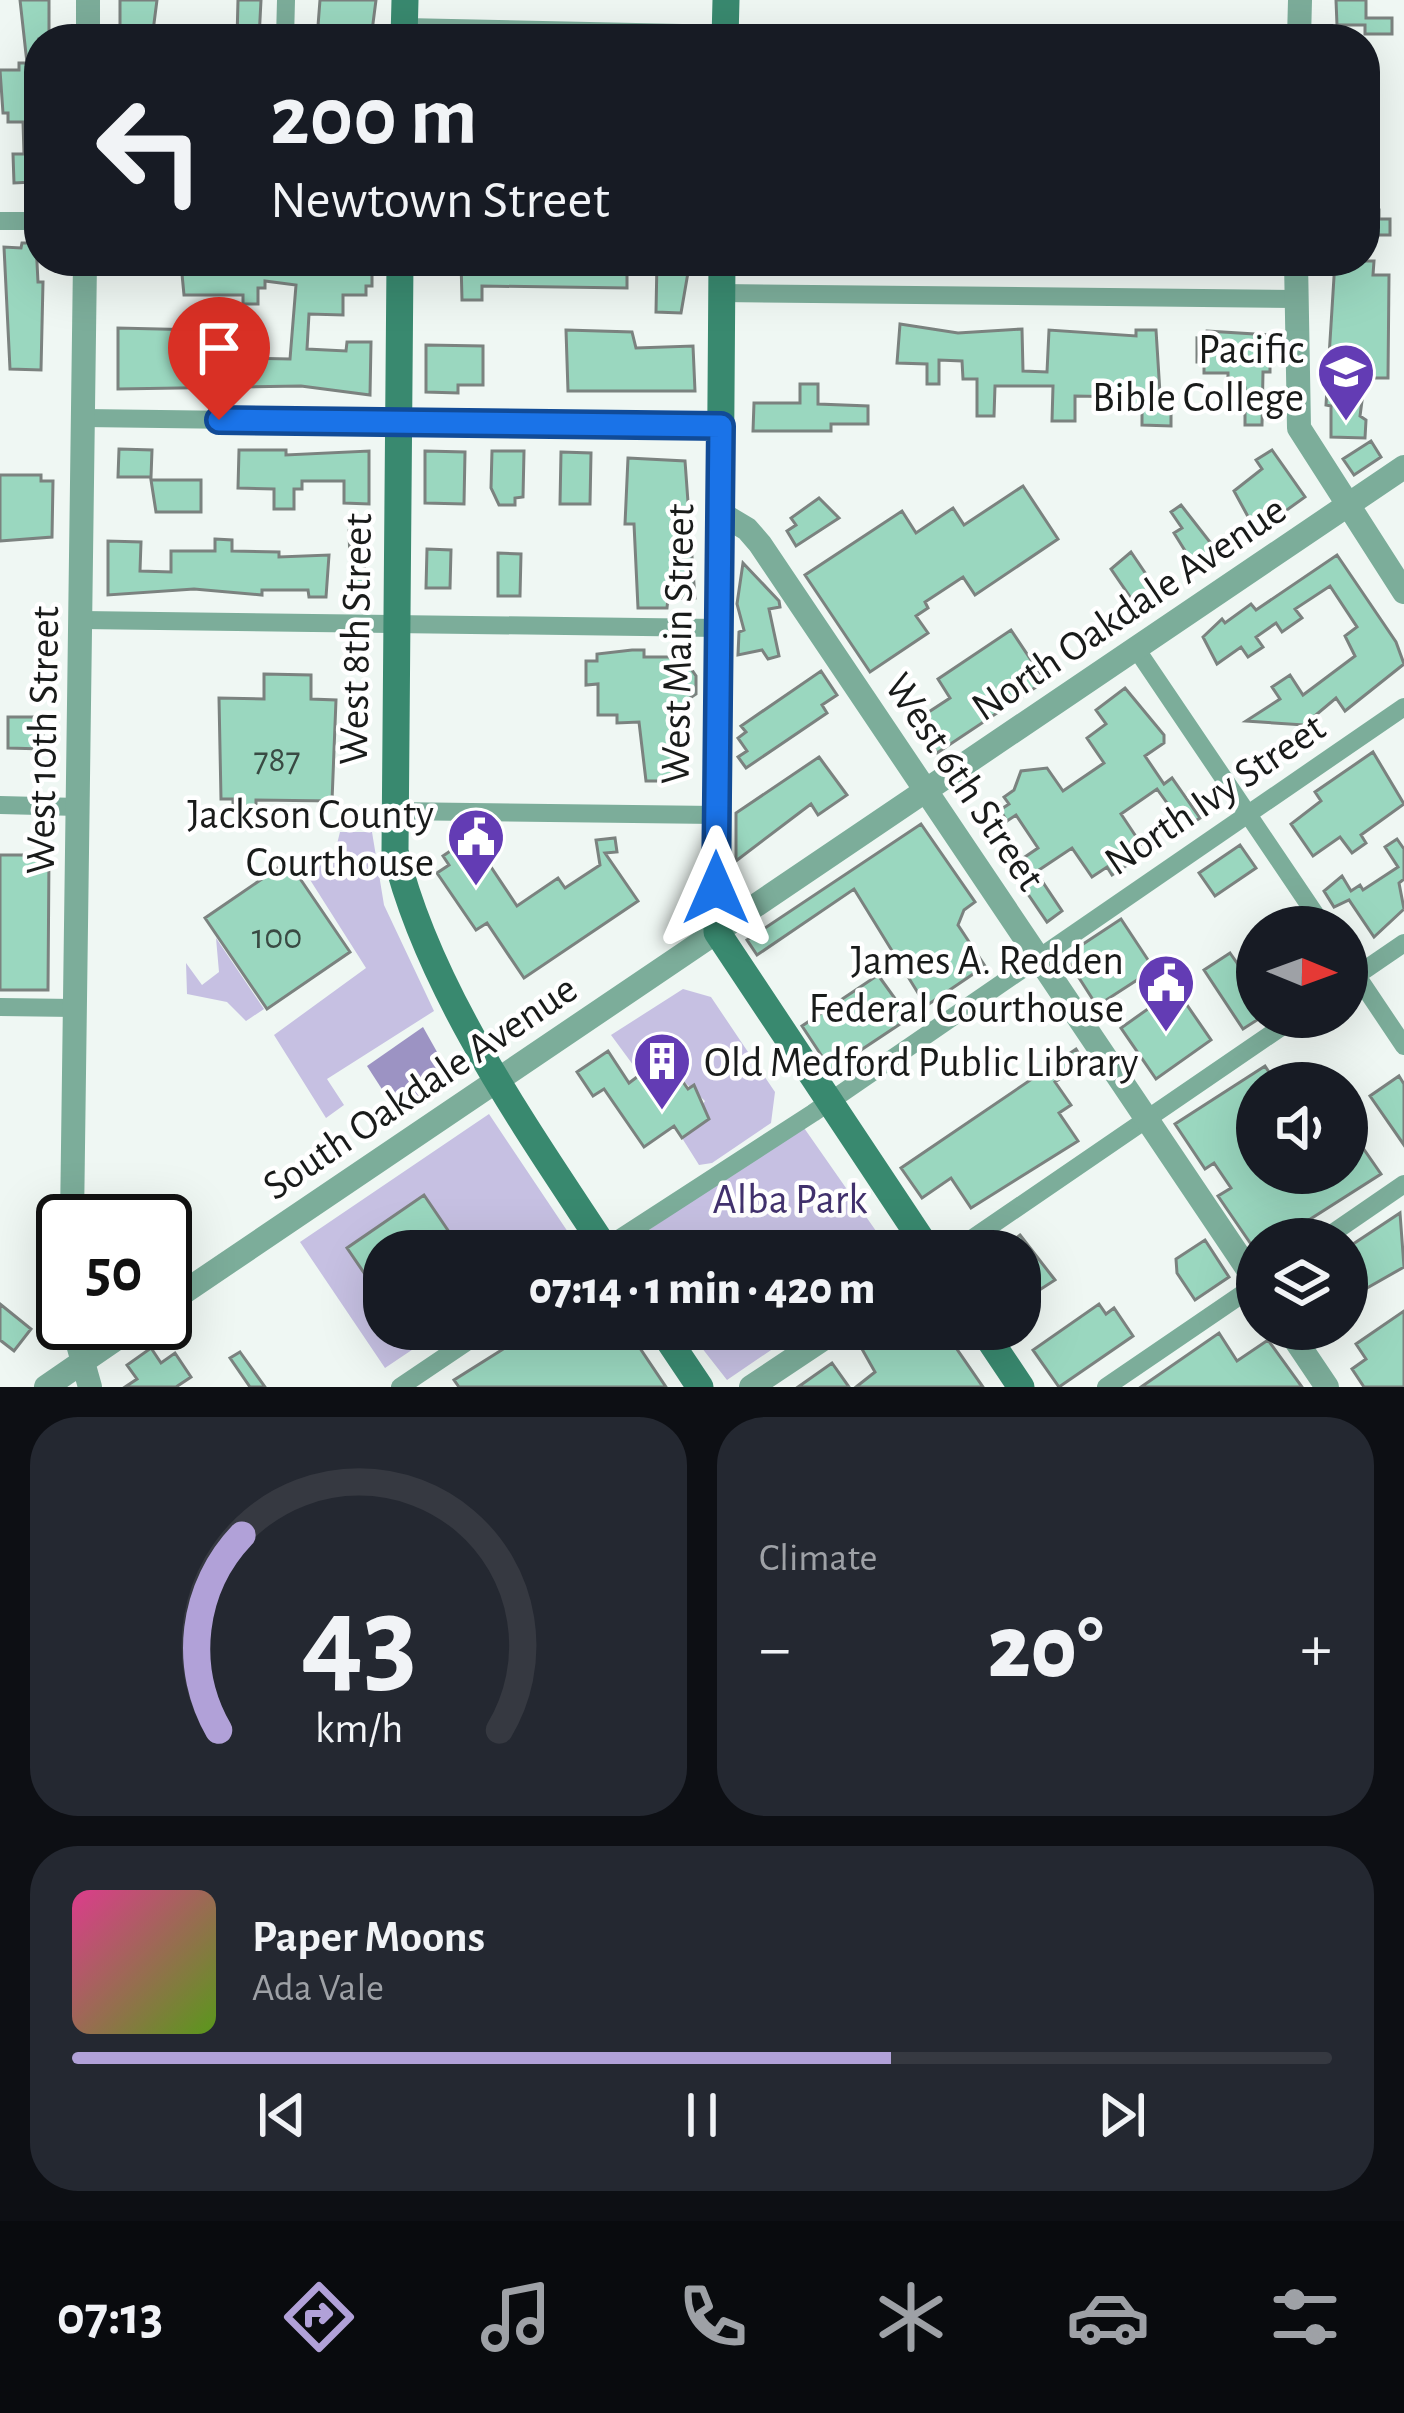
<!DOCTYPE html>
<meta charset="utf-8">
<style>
:root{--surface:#171b24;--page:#242831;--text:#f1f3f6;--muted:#9ea1a6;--line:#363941;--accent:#b1a1d8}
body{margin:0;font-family:"Alegreya Sans",sans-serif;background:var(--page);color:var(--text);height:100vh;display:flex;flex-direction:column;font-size:45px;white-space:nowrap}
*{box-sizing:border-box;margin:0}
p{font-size:39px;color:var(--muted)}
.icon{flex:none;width:66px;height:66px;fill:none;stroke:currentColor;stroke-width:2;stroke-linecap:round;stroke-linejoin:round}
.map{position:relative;height:1387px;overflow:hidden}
.panel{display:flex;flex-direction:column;gap:30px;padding:30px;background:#0d0f14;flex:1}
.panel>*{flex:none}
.banner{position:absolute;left:24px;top:24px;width:1356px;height:252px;border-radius:48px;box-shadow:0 12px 48px #0002;background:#171b24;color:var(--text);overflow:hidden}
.needle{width:78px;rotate:91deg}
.fabs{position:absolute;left:1236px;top:906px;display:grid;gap:24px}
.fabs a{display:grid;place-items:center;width:132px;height:132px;border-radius:50%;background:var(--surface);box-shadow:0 12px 48px #0002;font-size:60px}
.speed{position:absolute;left:36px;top:1194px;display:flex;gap:24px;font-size:60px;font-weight:700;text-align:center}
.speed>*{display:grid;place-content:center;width:156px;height:156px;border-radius:50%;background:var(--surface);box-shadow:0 12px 48px #0002;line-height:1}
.speed .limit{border:6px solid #111;border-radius:18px;background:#fff;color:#111}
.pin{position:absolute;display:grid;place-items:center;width:102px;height:102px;color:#fff;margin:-123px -51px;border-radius:50% 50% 50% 0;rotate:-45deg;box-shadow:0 0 12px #0007}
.pin .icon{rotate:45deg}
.me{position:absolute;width:132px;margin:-66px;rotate:0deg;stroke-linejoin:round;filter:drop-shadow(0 0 9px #0008)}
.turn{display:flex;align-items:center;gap:42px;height:252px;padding:0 48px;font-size:54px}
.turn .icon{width:156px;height:156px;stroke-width:2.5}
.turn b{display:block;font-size:84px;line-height:102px}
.big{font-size:90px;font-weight:800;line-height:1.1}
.panel .card{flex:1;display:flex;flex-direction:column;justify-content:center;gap:18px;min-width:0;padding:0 42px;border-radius:48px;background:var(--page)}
.panel .dial{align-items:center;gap:0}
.dial svg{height:312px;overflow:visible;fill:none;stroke:var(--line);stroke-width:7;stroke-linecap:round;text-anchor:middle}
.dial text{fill:var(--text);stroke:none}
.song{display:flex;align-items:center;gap:36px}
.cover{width:144px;height:144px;border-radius:18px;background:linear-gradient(135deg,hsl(330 70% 55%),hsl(90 70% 35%))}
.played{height:12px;border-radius:6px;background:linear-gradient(90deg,var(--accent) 65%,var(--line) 65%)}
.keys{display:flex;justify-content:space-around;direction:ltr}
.heat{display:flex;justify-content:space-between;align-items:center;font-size:66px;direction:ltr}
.panel .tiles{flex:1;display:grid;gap:30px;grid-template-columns:1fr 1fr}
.card:last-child{grid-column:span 2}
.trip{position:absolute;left:363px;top:1230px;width:678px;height:120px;border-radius:48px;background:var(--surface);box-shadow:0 12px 48px #0002;font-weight:800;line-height:120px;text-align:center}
.dock{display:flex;height:192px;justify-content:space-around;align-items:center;background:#090b0e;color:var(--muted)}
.dock .icon{width:84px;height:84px}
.dock .on{color:var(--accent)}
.dock b{font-size:54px;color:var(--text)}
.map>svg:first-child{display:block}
.green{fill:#c6c0e2}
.water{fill:#9c93c3}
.building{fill:#9ad7bf;stroke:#7b827f;stroke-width:3}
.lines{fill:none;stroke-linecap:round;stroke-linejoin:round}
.minor{stroke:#7cad9a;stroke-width:18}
.tertiary{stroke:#7cad9a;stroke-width:24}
.secondary{stroke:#39896f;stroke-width:27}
.route-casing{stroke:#114b97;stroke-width:30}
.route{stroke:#1a73e8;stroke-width:21}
.labels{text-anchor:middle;stroke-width:9;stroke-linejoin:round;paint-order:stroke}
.number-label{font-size:36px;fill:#394a43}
.poi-label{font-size:42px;fill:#191b1a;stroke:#fff;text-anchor:end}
.street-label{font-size:42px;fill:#191b1a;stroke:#fff}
.park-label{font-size:42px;fill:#41316d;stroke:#fff}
</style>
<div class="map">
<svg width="1404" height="1387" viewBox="0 0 1404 1387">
<rect width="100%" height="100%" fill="#eff7f3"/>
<!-- green -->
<path class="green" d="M 340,832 L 372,832 L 384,905 L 434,1011 L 327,1079 L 344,1105 L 326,1118 L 274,1035 L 366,968 L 307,875 L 334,856 Z
M 216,938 L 264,1009 L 246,1021 L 227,1002 L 187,994 L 186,963 L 202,985 L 219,972 Z
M 683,989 L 711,997 L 775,1092 L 771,1123 L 712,1163 L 699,1165 L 682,1138 L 705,1101 L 678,1076 L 653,1092 L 611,1035 Z
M 489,1114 L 574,1241 L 559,1251 L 384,1251 L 384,1329 L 443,1329 L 385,1368 L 300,1242 Z
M 802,1125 L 890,1251 L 635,1251 L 630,1243 Z
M 687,1329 L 802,1329 L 727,1380 Z"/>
<!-- water -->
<path class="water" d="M 423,1027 L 450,1075 L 396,1111 L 367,1066 Z"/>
<!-- building -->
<path class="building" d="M 20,0 L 49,0 L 49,39 L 39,39 L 39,176 L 33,176 L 33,182 L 14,183 L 13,154 L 24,154 L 23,122 L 8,122 L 8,113 L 3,113 L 0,70 L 19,70 L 19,63 L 27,63 Z
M 120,0 L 157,0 L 152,39 L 120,39 Z
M 238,0 L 261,0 L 259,39 L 237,39 Z
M 320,0 L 376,0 L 371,39 L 317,39 Z
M 1336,0 L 1366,0 L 1366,18 L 1392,18 L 1392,34 L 1365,34 L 1365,25 L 1337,25 Z
M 1365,210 L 1379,210 L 1379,219 L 1390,219 L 1390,235 L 1365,235 Z
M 22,243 L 36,243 L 38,282 L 43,282 L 41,370 L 10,369 L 4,247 L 21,248 Z
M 116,261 L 372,262 L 372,286 L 366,286 L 366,295 L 343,295 L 343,315 L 309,314 L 307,349 L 346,351 L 347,342 L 371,342 L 370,395 L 301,386 L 118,389 L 118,328 L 200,330 L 200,357 L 290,359 L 296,285 L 265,281 L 265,288 L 258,288 L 258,304 L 243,304 L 243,295 L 184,295 L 182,274 L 116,274 Z
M 461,261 L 627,261 L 627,288 L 482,286 L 482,300 L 462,300 Z
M 657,261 L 690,261 L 681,313 L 656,312 Z
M 1335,261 L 1374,261 L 1373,275 L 1389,275 L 1388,378 L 1365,378 L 1360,416 L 1366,420 L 1365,438 L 1331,437 L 1331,406 L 1326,405 Z
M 900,324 L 958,333 L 1022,329 L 1023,371 L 1047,372 L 1049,330 L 1136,336 L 1136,330 L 1156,330 L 1161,409 L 1171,409 L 1171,426 L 1142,425 L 1142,408 L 1125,408 L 1125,397 L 1075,396 L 1075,421 L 1052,421 L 1053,386 L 995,386 L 994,416 L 977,416 L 977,379 L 963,379 L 962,361 L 939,360 L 939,384 L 927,384 L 927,364 L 897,363 Z
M 566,330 L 632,332 L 636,348 L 693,346 L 695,391 L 568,391 Z
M 1207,331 L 1270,335 L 1270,372 L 1263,372 L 1262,425 L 1245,425 L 1245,388 L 1228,388 L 1228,373 L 1204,373 L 1204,362 L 1197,362 L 1197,338 L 1206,339 Z
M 426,345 L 483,346 L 483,385 L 458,385 L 458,393 L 426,392 Z
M 800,384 L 818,384 L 818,404 L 868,406 L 868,424 L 831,424 L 831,431 L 753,431 L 754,403 L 800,403 Z
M 1371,441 L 1381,457 L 1354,475 L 1343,459 Z
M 119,449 L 152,450 L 151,477 L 118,477 Z
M 239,450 L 286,450 L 286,455 L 369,451 L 369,504 L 344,503 L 344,481 L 302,481 L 302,489 L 294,489 L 294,509 L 274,509 L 274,489 L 238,488 Z
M 1272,450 L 1305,497 L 1263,527 L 1257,518 L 1251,522 L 1234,491 L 1262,469 L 1256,460 Z
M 425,451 L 465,452 L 464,504 L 425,503 Z
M 492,451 L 524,451 L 523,497 L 515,498 L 515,505 L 499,505 L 491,488 Z
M 561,452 L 591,453 L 590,504 L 560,504 Z
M 628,458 L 685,461 L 695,598 L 668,598 L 667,608 L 638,608 L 634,524 L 625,524 Z
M 0,475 L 41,475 L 41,481 L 53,481 L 52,537 L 0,541 Z
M 151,480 L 201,480 L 201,512 L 156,512 Z
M 1023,486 L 1058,539 L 975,595 L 963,577 L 925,602 L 928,608 L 916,616 L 928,633 L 870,672 L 805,575 L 902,511 L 916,533 L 953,508 L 964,525 Z
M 819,498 L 839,518 L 796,546 L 787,531 L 796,525 L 791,518 Z
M 1181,505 L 1220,555 L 1197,570 L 1174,533 L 1182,528 L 1171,512 Z
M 349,531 L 362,531 L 366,591 L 351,591 Z
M 215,539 L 232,540 L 232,551 L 279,552 L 279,557 L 329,555 L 326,597 L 309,597 L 308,590 L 262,590 L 262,595 L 194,589 L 108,595 L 108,541 L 141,542 L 140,571 L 171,572 L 171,551 L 215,551 Z
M 427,549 L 451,550 L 450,588 L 426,588 Z
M 1131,552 L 1158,592 L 1137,607 L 1111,569 Z
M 498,553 L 521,554 L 520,596 L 498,596 Z
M 1337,555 L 1396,642 L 1404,664 L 1345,711 L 1336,698 L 1304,725 L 1246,721 L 1280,699 L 1272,687 L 1290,675 L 1303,695 L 1355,656 L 1345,636 L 1357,627 L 1330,586 L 1295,609 L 1302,618 L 1282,632 L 1276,623 L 1256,637 L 1263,647 L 1248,657 L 1241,647 L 1217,664 L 1203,637 L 1222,619 L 1225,623 L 1251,604 L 1256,610 Z
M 743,563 L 779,601 L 780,607 L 769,609 L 779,656 L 768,659 L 762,650 L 738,655 L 739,632 L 744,630 L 737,604 Z
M 1011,630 L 1045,681 L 937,753 L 915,721 L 950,698 L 938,679 Z
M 632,650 L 644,650 L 644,657 L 683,657 L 696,676 L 696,694 L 687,700 L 687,734 L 680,734 L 680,750 L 674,750 L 674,781 L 646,781 L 639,722 L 617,723 L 617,715 L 598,715 L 598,684 L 586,685 L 586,661 L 597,661 L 597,654 Z
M 821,671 L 837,695 L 822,705 L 827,713 L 746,768 L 738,757 L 747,751 L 738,738 L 746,732 L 741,726 Z
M 264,674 L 311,675 L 311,699 L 336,700 L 332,801 L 256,800 L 256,806 L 233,806 L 233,799 L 221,799 L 219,698 L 264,699 Z
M 1125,688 L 1164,735 L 1164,743 L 1145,756 L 1164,784 L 1172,778 L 1200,818 L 1185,828 L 1157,789 L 1121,814 L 1141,844 L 1127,854 L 1132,862 L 1112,875 L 1107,867 L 1092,877 L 1072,848 L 1036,872 L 1062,911 L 1047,922 L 1019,881 L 1028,875 L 1019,861 L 1038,848 L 1016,815 L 1007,821 L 1000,810 L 1009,804 L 1004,797 L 1014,790 L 1021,771 L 1047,768 L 1063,791 L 1104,763 L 1087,738 L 1106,724 L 1096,710 Z
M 8,717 L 43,717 L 43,749 L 8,748 Z
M 1373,752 L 1404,804 L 1361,835 L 1366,843 L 1352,853 L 1340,837 L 1313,856 L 1291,824 L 1321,801 L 1315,792 Z
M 819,757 L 847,795 L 818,815 L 811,804 L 736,861 L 736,813 Z
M 921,824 L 975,902 L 964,910 L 958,925 L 985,966 L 926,1006 L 854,889 L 757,955 L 747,940 Z
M 615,838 L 617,852 L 605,853 L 638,901 L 524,978 L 487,923 L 476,930 L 437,873 L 449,865 L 443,856 L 459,845 L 465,854 L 477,846 L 517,906 L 558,878 L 565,888 L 600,865 L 596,840 Z
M 1397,839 L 1404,849 L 1404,879 L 1399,883 L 1404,909 L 1374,937 L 1349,900 L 1334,907 L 1324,891 L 1342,876 L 1351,891 L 1360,885 L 1363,890 L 1398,867 L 1385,847 Z
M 1240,845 L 1256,868 L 1215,896 L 1199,873 Z
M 0,855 L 49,855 L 48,990 L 0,990 Z
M 288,861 L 350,952 L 267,1009 L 205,918 Z
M 1121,919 L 1154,969 L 1097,1006 L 1065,956 Z
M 1230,953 L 1242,970 L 1257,960 L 1257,1020 L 1243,1029 L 1204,970 Z
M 878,975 L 909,1018 L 831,1070 L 802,1026 Z
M 1176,989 L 1211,1040 L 1156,1079 L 1121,1028 Z
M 1076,1049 L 1084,1062 L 1055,1082 L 1071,1105 L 1059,1113 L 1078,1141 L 971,1208 L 951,1178 L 922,1198 L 901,1168 Z
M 608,1051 L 629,1083 L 641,1074 L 653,1092 L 678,1075 L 688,1089 L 694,1085 L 709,1119 L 682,1138 L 674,1126 L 644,1147 L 604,1089 L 593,1096 L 577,1072 Z
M 1265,1066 L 1276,1083 L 1257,1083 L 1257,1134 L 1250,1139 L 1257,1148 L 1257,1173 L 1347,1173 L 1347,1125 L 1381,1174 L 1279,1239 L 1257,1239 L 1257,1253 L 1218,1196 L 1231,1188 L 1214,1163 L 1205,1169 L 1175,1124 Z
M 1399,1076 L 1404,1084 L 1404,1145 L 1370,1096 Z
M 424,1195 L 462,1251 L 384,1251 L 384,1302 L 347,1248 Z
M 1400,1213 L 1404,1267 L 1353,1296 L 1347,1286 L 1347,1248 Z
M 1020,1235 L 1055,1280 L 1041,1289 L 1035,1280 L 1020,1290 L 1020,1251 L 1000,1251 Z
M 1205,1240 L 1229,1277 L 1195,1300 L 1177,1273 L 1176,1259 Z
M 0,1304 L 31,1329 L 14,1351 L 0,1340 Z
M 1099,1304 L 1106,1314 L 1114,1308 L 1133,1336 L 1059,1387 L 1033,1350 Z
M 1404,1311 L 1404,1387 L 1364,1387 L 1352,1369 L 1366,1359 L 1356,1344 Z
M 535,1329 L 627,1329 L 666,1387 L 459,1387 L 454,1380 Z
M 876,1329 L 943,1329 L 983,1387 L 856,1387 L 875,1372 L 858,1342 Z
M 1219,1333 L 1237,1361 L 1268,1340 L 1302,1387 L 1141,1387 Z
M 151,1348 L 161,1363 L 175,1353 L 191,1377 L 176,1387 L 125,1387 L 137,1379 L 127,1365 Z
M 240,1352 L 265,1387 L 250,1387 L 230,1358 Z
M 832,1363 L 849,1387 L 798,1387 Z"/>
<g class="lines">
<!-- minor -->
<path class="minor" d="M 405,27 L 968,39
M 285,39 L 286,0
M 0,221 L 39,221
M 721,293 L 1295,299
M 84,418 L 721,426
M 82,620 L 718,628
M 1137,650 L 1324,927
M 0,805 L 78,807
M 394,811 L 716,815
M 1347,961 L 1404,1046
M 1347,982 L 1404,943
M 0,1007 L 74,1008
M 1324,1239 L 1404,1184
M 600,1251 L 813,1113 L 1404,707
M 954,1251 L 1296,1017
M 400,1387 L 486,1329
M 1106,1387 L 1257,1284"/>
<!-- tertiary -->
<path class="tertiary" d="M 88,39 L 88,0
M 1299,39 L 1300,0
M 1296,261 L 1299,428 L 1404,592
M 720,513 L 747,529 L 760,544 L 1257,1283
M 72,1221 L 85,261
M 165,1305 L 1404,467
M 72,1323 L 90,1387
M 1288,1329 L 1327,1387
M 46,1387 L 139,1323
M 751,1387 L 838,1329"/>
<!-- secondary -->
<path class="secondary" d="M 404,39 L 405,0
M 725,39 L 726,0
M 400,261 L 395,851 C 428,990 529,1132 607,1251
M 722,261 L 717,932 L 929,1251
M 661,1329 L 700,1387
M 982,1329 L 1021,1387"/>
</g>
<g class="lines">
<!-- route casing -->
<g class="route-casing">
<path id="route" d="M 219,420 L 721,426 L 716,888"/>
</g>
<!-- route -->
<use href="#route" class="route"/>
</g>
<!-- icons -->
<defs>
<g id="university-pin" transform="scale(3)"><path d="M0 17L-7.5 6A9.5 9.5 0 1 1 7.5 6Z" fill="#633cb4" stroke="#fff"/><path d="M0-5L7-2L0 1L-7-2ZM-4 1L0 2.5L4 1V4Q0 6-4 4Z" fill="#fff"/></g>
<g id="civic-pin" transform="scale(3)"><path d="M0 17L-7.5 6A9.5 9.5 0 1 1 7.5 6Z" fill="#633cb4" stroke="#fff"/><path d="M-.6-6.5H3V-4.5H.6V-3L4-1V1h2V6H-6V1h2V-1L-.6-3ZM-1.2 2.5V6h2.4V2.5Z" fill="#fff"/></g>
<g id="building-pin" transform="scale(3)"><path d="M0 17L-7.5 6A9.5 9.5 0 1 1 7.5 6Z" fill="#633cb4" stroke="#fff"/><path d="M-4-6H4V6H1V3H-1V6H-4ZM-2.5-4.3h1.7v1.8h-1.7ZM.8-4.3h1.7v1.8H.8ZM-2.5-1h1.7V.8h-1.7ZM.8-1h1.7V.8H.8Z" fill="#fff"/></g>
</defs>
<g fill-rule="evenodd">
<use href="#university-pin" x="1346" y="372"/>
<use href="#civic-pin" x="476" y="837"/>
<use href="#civic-pin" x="1166" y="983"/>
<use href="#building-pin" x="662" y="1061"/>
</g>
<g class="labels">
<!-- number labels -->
<g class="number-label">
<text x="277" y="771">787</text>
<text x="277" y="948">100</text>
</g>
<!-- poi labels -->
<g class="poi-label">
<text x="1304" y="363">Pacific<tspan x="1304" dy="48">Bible College</tspan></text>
<text x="434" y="828">Jackson County<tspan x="434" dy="48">Courthouse</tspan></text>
<text x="1124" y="974">James A. Redden<tspan x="1124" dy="48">Federal Courthouse</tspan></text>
<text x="704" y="1076" text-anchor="start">Old Medford Public Library</text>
</g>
<!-- street labels -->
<g class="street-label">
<text transform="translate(1128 607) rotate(-34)" y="15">North Oakdale Avenue</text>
<text transform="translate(354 639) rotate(-89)" y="15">West 8th Street</text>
<text transform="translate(676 644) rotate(-89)" y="15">West Main Street</text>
<text transform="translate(41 740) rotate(-89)" y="15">West 10th Street</text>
<text transform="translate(966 781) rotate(56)" y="15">West 6th Street</text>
<text transform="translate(1214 793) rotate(-34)" y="15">North Ivy Street</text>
<text transform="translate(419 1086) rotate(-34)" y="15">South Oakdale Avenue</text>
</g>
<!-- park labels -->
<g class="park-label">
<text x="790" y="1213">Alba Park</text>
</g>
</g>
</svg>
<div class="fabs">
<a><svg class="needle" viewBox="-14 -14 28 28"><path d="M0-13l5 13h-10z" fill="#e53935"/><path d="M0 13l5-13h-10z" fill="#9ea1a6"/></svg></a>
<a><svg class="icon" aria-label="sound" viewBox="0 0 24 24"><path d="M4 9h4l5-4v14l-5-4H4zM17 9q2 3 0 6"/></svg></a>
<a><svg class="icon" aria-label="layers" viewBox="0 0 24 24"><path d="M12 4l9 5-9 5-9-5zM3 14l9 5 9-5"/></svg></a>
</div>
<div class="speed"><div class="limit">50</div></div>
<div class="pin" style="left:219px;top:420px;background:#d93025"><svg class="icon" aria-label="arrive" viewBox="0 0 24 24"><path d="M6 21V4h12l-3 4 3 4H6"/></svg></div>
<svg class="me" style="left:716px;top:888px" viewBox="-20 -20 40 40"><path d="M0-17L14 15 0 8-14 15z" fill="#1a73e8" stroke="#fff" stroke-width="4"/></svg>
<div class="trip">07:14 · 1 min · 420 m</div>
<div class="banner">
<div class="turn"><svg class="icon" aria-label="left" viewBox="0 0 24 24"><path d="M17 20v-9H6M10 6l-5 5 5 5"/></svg><div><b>200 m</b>Newtown Street</div></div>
</div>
</div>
<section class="panel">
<div class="tiles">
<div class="card dial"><svg viewBox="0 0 100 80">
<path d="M14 69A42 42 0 1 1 86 69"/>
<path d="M14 69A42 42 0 0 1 20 19" stroke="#b1a1d8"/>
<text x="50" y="56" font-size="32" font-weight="700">43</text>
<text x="50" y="72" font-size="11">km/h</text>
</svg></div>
<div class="card"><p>Climate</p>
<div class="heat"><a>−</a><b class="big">20°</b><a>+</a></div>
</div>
<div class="card">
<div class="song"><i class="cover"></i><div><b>Paper Moons</b><p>Ada Vale</p></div></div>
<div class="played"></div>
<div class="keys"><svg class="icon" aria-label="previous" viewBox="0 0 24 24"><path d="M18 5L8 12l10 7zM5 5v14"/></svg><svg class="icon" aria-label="pause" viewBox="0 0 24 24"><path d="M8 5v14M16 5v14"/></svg><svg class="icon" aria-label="next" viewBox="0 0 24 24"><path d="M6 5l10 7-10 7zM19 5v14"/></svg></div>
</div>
</div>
</section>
<nav class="dock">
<b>07:13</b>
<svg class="icon on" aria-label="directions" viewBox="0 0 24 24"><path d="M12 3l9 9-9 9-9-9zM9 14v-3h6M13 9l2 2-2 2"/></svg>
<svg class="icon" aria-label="music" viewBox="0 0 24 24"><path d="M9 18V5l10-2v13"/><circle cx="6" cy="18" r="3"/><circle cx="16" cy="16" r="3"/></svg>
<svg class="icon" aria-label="phone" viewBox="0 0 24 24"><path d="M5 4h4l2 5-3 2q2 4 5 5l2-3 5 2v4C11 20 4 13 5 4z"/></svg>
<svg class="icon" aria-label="climate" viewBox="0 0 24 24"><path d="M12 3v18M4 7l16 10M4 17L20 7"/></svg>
<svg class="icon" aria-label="car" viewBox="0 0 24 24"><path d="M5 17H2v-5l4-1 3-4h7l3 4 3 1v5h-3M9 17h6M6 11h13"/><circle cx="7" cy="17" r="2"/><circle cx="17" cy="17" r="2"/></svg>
<svg class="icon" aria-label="filters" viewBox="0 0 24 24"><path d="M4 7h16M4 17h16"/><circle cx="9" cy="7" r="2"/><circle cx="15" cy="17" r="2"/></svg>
</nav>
